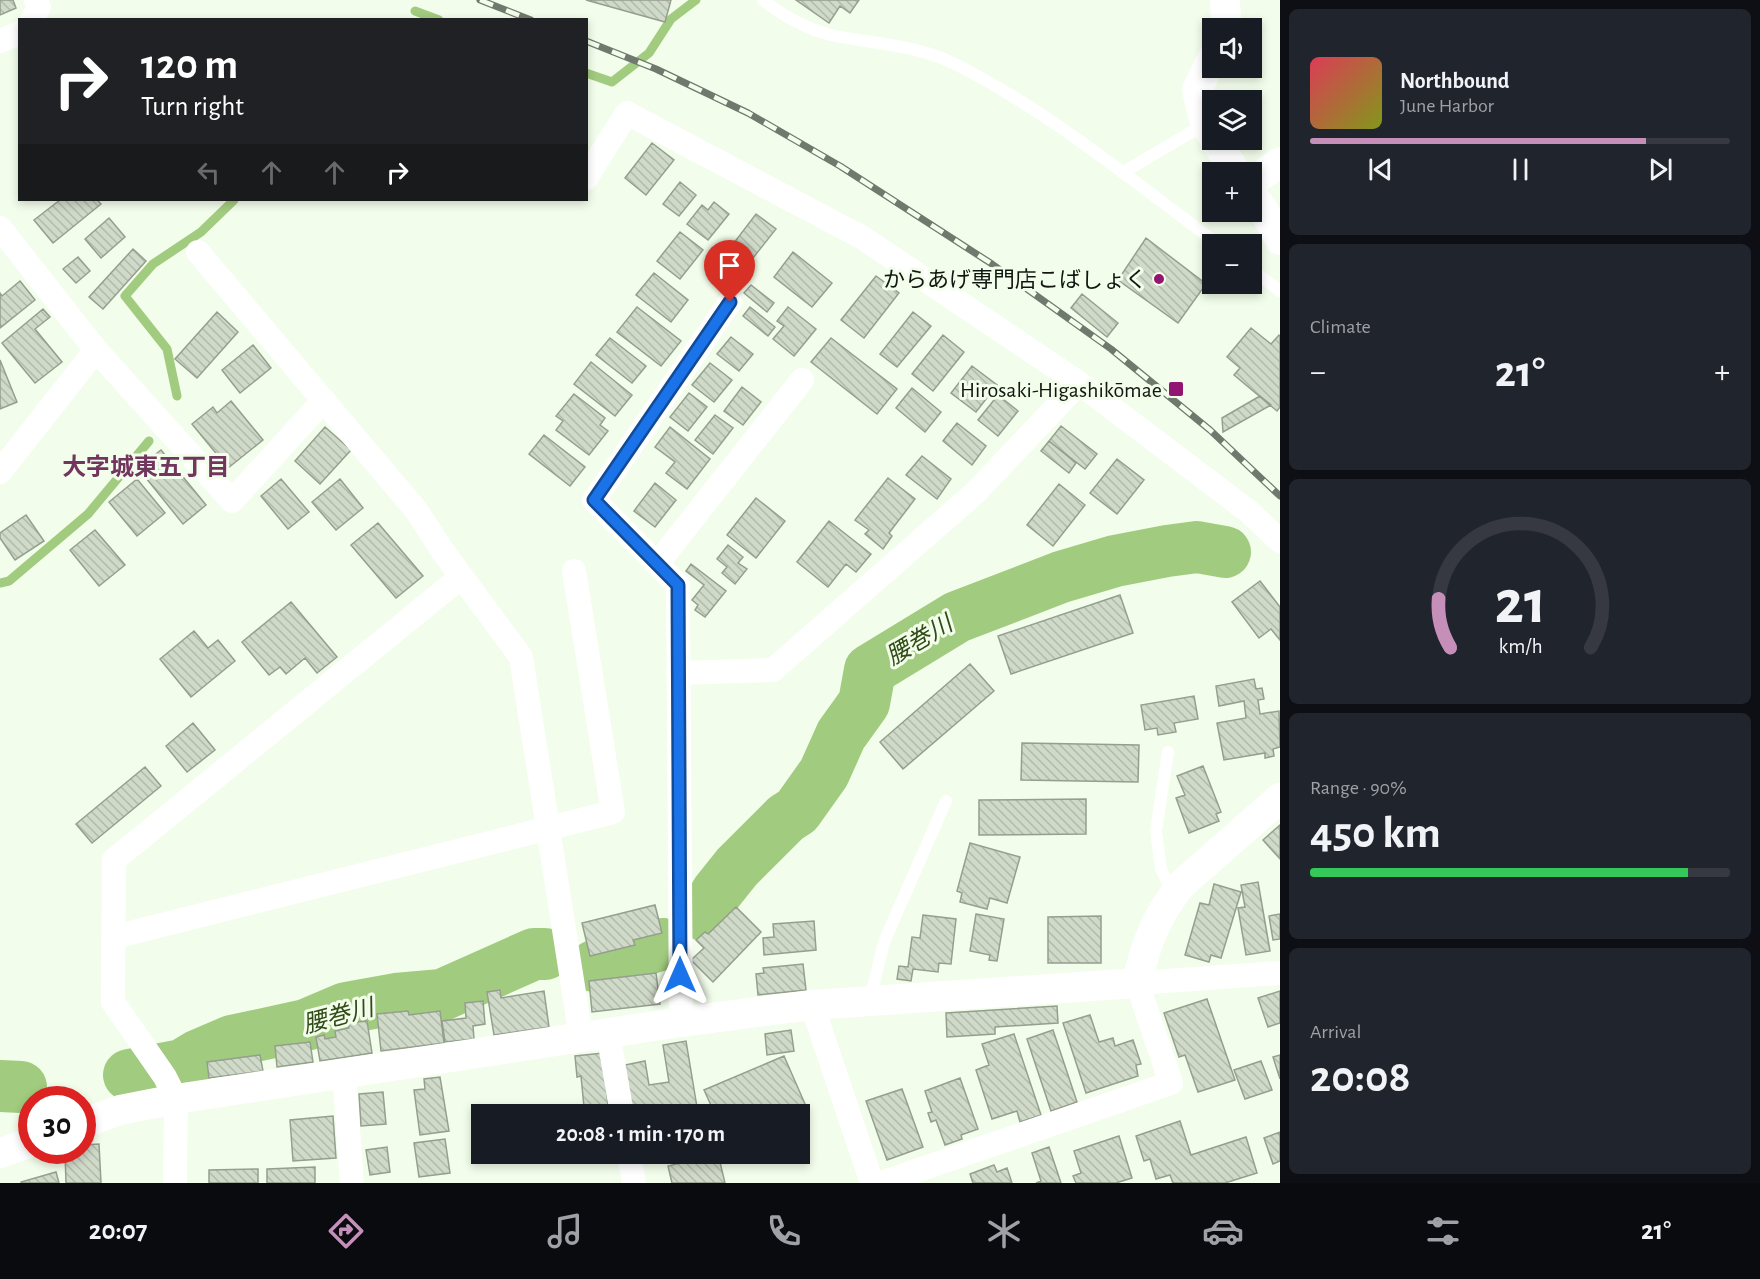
<!DOCTYPE html>
<meta charset="utf-8">
<style>
:root{--surface:#171b24;--page:#20242c;--text:#f1f3f6;--muted:#9ea1a6;--line:#363941;--accent:#c68fba}
body{margin:0;font-family:"Alegreya Sans","Noto Sans JP",sans-serif;background:var(--page);color:var(--text);height:100vh;display:flex;flex-direction:column;font-size:22px;white-space:nowrap}
*{box-sizing:border-box;margin:0}
p{font-size:20px;color:var(--muted)}
.icon{flex:none;width:33px;height:33px;fill:none;stroke:currentColor;stroke-width:2;stroke-linecap:round;stroke-linejoin:round}
.map{position:relative;flex:1;overflow:hidden}
.details{display:flex;flex-direction:column;gap:9px;padding:9px;background:#0d0f14;width:480px}
.details>*{flex:none}
.guide{position:absolute;left:18px;top:18px;width:570px;height:183px;border-radius:0px;box-shadow:0 3px 9px #0003;background:#202124;color:#fff;overflow:hidden}
.buttons{position:absolute;left:1202px;top:18px;display:grid;gap:12px}
.buttons a{display:grid;place-items:center;width:60px;height:60px;border-radius:0px;background:var(--surface);box-shadow:0 3px 9px #0003;font-size:30px}
.speed{position:absolute;left:18px;top:1086px;display:flex;gap:12px;font-size:30px;font-weight:700;text-align:center}
.speed>*{display:grid;place-content:center;width:78px;height:78px;border-radius:50%;background:var(--surface);box-shadow:0 3px 9px #0003;line-height:1}
.speed .limit{border:9px solid #d22;background:#fff;color:#111}
.pin{position:absolute;display:grid;place-items:center;width:51px;height:51px;color:#fff;margin:-62px -26px;border-radius:50% 50% 50% 0;rotate:-45deg;box-shadow:0 0 6px #0007}
.pin .icon{rotate:45deg}
.me{position:absolute;width:66px;margin:-33px;rotate:0deg;stroke-linejoin:round;filter:drop-shadow(0 0 4px #0008)}
.turn{display:flex;align-items:center;gap:21px;height:126px;padding:0 24px;font-size:27px}
.turn .icon{width:78px;height:78px;stroke-width:2.5}
.turn b{display:block;font-size:42px;line-height:51px}
.lanes{display:flex;align-items:center;height:57px;padding:0 24px;background:#0003;justify-content:center;gap:30px;direction:ltr}
.lanes .off{opacity:.35}
.big{font-size:45px;font-weight:600;line-height:1.1}
.details .tile{flex:1;display:flex;flex-direction:column;justify-content:center;gap:9px;min-width:0;padding:0 21px;border-radius:9px;background:var(--page)}
.details .dial{align-items:center;gap:0}
.dial svg{height:156px;overflow:visible;fill:none;stroke:var(--line);stroke-width:7;stroke-linecap:round;text-anchor:middle}
.dial text{fill:var(--text);stroke:none}
.song{display:flex;align-items:center;gap:18px}
.cover{width:72px;height:72px;border-radius:9px;background:linear-gradient(135deg,hsl(350 70% 55%),hsl(70 70% 35%))}
.played{height:6px;border-radius:3px;background:linear-gradient(90deg,var(--accent) 80%,var(--line) 80%)}
.keys{display:flex;justify-content:space-around;direction:ltr}
.heat{display:flex;justify-content:space-between;align-items:center;font-size:33px;direction:ltr}
.charge{height:9px;border-radius:4px;background:linear-gradient(90deg,#34c759 90%,var(--line) 0)}
.trip{position:absolute;left:471px;top:1104px;width:339px;height:60px;border-radius:0px;background:var(--surface);box-shadow:0 3px 9px #0003;font-weight:600;line-height:60px;text-align:center}
.tabs{display:flex;height:96px;justify-content:space-around;align-items:center;background:#090b0e;color:var(--muted)}
.tabs .icon{width:42px;height:42px}
.tabs .current{color:var(--accent)}
.tabs b{font-size:27px;color:var(--text)}
main{display:flex;flex:1;min-height:0}
.map>svg:first-child{display:block}
.lines{fill:none;stroke-linecap:round;stroke-linejoin:round}
.stream{stroke:#a1cb7e;stroke-width:9}
.river{stroke:#a1cb7e;stroke-width:52}
.building{fill:url(#building-back-hatch);stroke:#959f8e;stroke-width:1.5}
.service{stroke:#fff;stroke-width:12}
.minor{stroke:#fff;stroke-width:24}
.tertiary{stroke:#fff;stroke-width:30}
.rail-casing{stroke:#71786d;stroke-width:7}
.rail{stroke:#f3fdeb;stroke-width:4.5;stroke-dasharray:14;stroke-linecap:butt}
.route-casing{stroke:#114b97;stroke-width:15}
.route{stroke:#1a73e8;stroke-width:10}
.poi-dot{fill:#911571;stroke:#f3fdeb;stroke-width:2}
.labels{text-anchor:middle;stroke-width:6;stroke-linejoin:round;paint-order:stroke}
.poi-label{font-size:22px;fill:#121610;stroke:#f3fdeb;text-anchor:end}
.neighbourhood-label{font-size:24px;font-weight:bold;fill:#72355e;stroke:#f3fdeb}
.water-label{font-size:24px;font-style:italic;fill:#324c17;stroke:#f3fdeb}
</style>
<main>
<div class="map">
<svg width="1280" height="1183" viewBox="0 0 1280 1183">
<defs>
<pattern id="building-back-hatch" width="6" height="6" patternUnits="userSpaceOnUse" patternTransform="scale(1.5)"><rect width="6" height="6" fill="#d0dac9"/><path d="M-1 5l2 2M0 0l6 6M5-1l2 2" fill="none" stroke="#b2baac"/></pattern>
</defs>
<rect width="100%" height="100%" fill="#f3fdeb"/>
<g class="lines">
<!-- stream -->
<path class="stream" d="M 415,11 L 439,20
M 586,73 L 612,82 L 649,53 L 671,19 L 696,0
M 177,396 L 167,349 L 125,296 L 153,264 L 201,232 L 234,200
M 0,583 L 9,581 L 88,514 L 149,441"/>
<!-- river -->
<path class="river" d="M 703,915 L 717,892 L 737,867 L 786,818 L 797,811 L 824,773 L 841,735 L 864,703 L 870,670 L 957,617 L 1061,577 L 1115,561 L 1167,551 L 1197,547 L 1225,552
M 594,966 L 663,944
M 129,1075 L 182,1065 L 197,1056 L 232,1041 L 306,1025 L 346,1008 L 396,999 L 442,995 L 534,954 L 545,954
M 0,1086 L 21,1087"/>
</g>
<!-- building -->
<path class="building" d="M 0,0 L 13,0 L 16,8 L 0,15 Z
M 586,0 L 671,0 L 665,22 Z
M 796,0 L 859,0 L 850,13 L 840,6 L 829,23 Z
M 652,143 L 674,160 L 646,195 L 625,178 Z
M 680,182 L 696,195 L 679,216 L 663,204 Z
M 60,200 L 97,200 L 101,204 L 53,243 L 34,220 Z
M 714,202 L 729,214 L 708,240 L 687,224 L 702,205 L 708,210 Z
M 756,214 L 776,229 L 749,263 L 730,248 Z
M 109,218 L 125,237 L 101,258 L 85,239 Z
M 680,232 L 703,250 L 680,279 L 657,261 Z
M 1146,238 L 1206,284 L 1178,323 L 1118,280 Z
M 133,249 L 146,261 L 103,309 L 89,297 Z
M 793,252 L 832,283 L 812,307 L 774,277 Z
M 78,257 L 90,271 L 76,283 L 63,269 Z
M 718,260 L 742,278 L 733,288 L 710,270 Z
M 654,273 L 688,300 L 671,322 L 636,295 Z
M 876,276 L 899,293 L 864,338 L 841,320 Z
M 20,281 L 35,300 L 0,328 L 0,293 L 2,296 Z
M 751,285 L 774,303 L 767,312 L 744,293 Z
M 1082,294 L 1118,323 L 1107,337 L 1071,308 Z
M 637,307 L 681,341 L 661,366 L 617,332 Z
M 750,307 L 775,327 L 768,336 L 743,316 Z
M 788,307 L 816,329 L 794,356 L 773,339 L 784,326 L 777,321 Z
M 43,309 L 50,317 L 35,329 L 62,362 L 35,383 L 2,343 Z
M 217,312 L 238,332 L 197,378 L 175,359 Z
M 913,312 L 931,326 L 897,367 L 880,354 Z
M 1251,328 L 1271,344 L 1279,335 L 1280,336 L 1280,407 L 1277,411 L 1234,375 L 1240,368 L 1227,357 Z
M 943,335 L 964,352 L 933,391 L 912,374 Z
M 731,337 L 753,354 L 739,371 L 717,354 Z
M 610,338 L 646,366 L 632,383 L 596,355 Z
M 831,338 L 897,389 L 877,414 L 811,362 Z
M 253,345 L 271,368 L 240,393 L 222,370 Z
M 0,360 L 17,402 L 0,409 Z
M 591,362 L 632,395 L 615,416 L 574,384 Z
M 710,363 L 732,380 L 714,402 L 692,385 Z
M 972,366 L 997,385 L 976,412 L 951,393 Z
M 742,387 L 761,402 L 743,425 L 724,411 Z
M 912,388 L 941,412 L 925,432 L 896,408 Z
M 689,393 L 707,407 L 688,431 L 670,417 Z
M 574,394 L 605,418 L 600,425 L 608,431 L 589,455 L 556,430 L 563,421 L 556,416 Z
M 998,395 L 1018,411 L 998,436 L 978,420 Z
M 1260,396 L 1271,405 L 1223,432 L 1222,418 Z
M 231,401 L 263,440 L 228,468 L 192,424 L 213,407 L 217,413 Z
M 715,415 L 733,428 L 713,454 L 695,440 Z
M 957,423 L 986,446 L 972,465 L 943,441 Z
M 1061,426 L 1097,454 L 1085,469 L 1049,441 Z
M 325,427 L 351,450 L 320,484 L 295,461 Z
M 670,427 L 710,459 L 687,489 L 666,473 L 675,462 L 655,447 Z
M 544,435 L 585,467 L 570,486 L 529,454 Z
M 1049,441 L 1076,463 L 1069,473 L 1041,451 Z
M 161,450 L 206,505 L 183,524 L 138,468 Z
M 922,456 L 951,479 L 937,499 L 906,475 Z
M 1117,459 L 1144,480 L 1117,514 L 1090,493 Z
M 888,478 L 915,499 L 889,533 L 892,536 L 883,549 L 865,534 L 869,530 L 855,520 Z
M 137,479 L 165,513 L 137,536 L 109,502 Z
M 281,479 L 309,512 L 288,529 L 261,496 Z
M 340,479 L 363,508 L 336,530 L 312,502 Z
M 655,483 L 676,500 L 655,527 L 634,511 Z
M 1059,484 L 1085,505 L 1053,546 L 1027,525 Z
M 756,498 L 785,521 L 756,558 L 727,535 Z
M 26,515 L 44,541 L 15,560 L 0,538 L 0,533 Z
M 829,521 L 871,554 L 856,572 L 846,564 L 828,587 L 797,562 Z
M 378,523 L 423,576 L 396,598 L 351,545 Z
M 95,530 L 125,565 L 99,586 L 70,550 Z
M 728,545 L 743,557 L 738,563 L 747,569 L 735,584 L 722,573 L 727,567 L 717,559 Z
M 691,564 L 726,591 L 705,617 L 695,610 L 698,605 L 692,600 L 704,585 L 686,571 Z
M 1260,581 L 1280,607 L 1280,640 L 1271,629 L 1259,638 L 1232,602 Z
M 1120,595 L 1133,633 L 1011,674 L 998,636 Z
M 291,602 L 337,657 L 317,673 L 305,658 L 286,674 L 280,667 L 269,675 L 242,642 Z
M 194,631 L 208,648 L 218,640 L 235,661 L 191,697 L 160,659 Z
M 970,664 L 994,691 L 903,769 L 880,742 Z
M 1254,679 L 1256,689 L 1262,688 L 1264,699 L 1258,700 L 1260,714 L 1279,711 L 1280,747 L 1273,749 L 1274,756 L 1265,758 L 1265,753 L 1224,760 L 1217,723 L 1246,718 L 1244,701 L 1219,706 L 1216,686 Z
M 1194,696 L 1198,719 L 1174,723 L 1176,732 L 1158,735 L 1157,728 L 1145,730 L 1141,705 Z
M 193,723 L 215,750 L 187,772 L 166,746 Z
M 1022,743 L 1139,745 L 1138,782 L 1021,780 Z
M 1203,766 L 1221,812 L 1216,814 L 1219,821 L 1189,833 L 1176,798 L 1185,795 L 1177,776 Z
M 145,767 L 161,786 L 92,843 L 76,824 Z
M 1086,799 L 1086,834 L 979,835 L 979,800 Z
M 1280,825 L 1280,859 L 1263,840 Z
M 970,843 L 1020,857 L 1007,903 L 990,898 L 987,909 L 960,902 L 962,893 L 957,891 Z
M 1258,882 L 1270,951 L 1246,955 L 1238,908 L 1245,907 L 1241,885 Z
M 1214,884 L 1241,892 L 1221,958 L 1211,955 L 1209,962 L 1185,955 L 1200,903 L 1209,905 Z
M 655,905 L 662,933 L 633,940 L 635,945 L 590,956 L 582,923 Z
M 736,907 L 761,932 L 713,982 L 691,960 L 704,948 L 696,940 L 705,932 L 708,934 Z
M 976,914 L 1004,919 L 997,961 L 989,960 L 990,955 L 970,951 Z
M 1280,914 L 1280,939 L 1273,940 L 1269,916 Z
M 923,915 L 956,919 L 951,964 L 939,963 L 938,972 L 913,969 L 911,981 L 897,979 L 899,966 L 908,967 L 912,937 L 920,938 Z
M 1101,916 L 1101,963 L 1048,963 L 1048,917 Z
M 814,921 L 816,950 L 764,955 L 763,938 L 774,937 L 773,924 Z
M 803,964 L 806,990 L 758,995 L 756,974 L 764,973 L 763,968 Z
M 656,973 L 660,1004 L 592,1012 L 589,981 Z
M 500,990 L 501,998 L 544,991 L 549,1027 L 494,1035 L 487,992 Z
M 1280,991 L 1280,1023 L 1268,1027 L 1258,998 Z
M 1207,999 L 1235,1080 L 1198,1092 L 1185,1055 L 1179,1057 L 1164,1013 Z
M 483,1001 L 485,1024 L 473,1026 L 474,1039 L 445,1042 L 442,1021 L 466,1018 L 465,1003 Z
M 1057,1006 L 1058,1023 L 995,1027 L 995,1034 L 947,1037 L 946,1013 Z
M 408,1011 L 409,1015 L 440,1011 L 444,1043 L 381,1051 L 377,1014 Z
M 1090,1015 L 1099,1042 L 1113,1038 L 1115,1046 L 1133,1040 L 1141,1064 L 1136,1065 L 1138,1076 L 1086,1093 L 1063,1023 Z
M 367,1021 L 372,1053 L 320,1061 L 316,1037 L 324,1035 L 325,1039 L 336,1037 L 335,1031 L 349,1028 L 349,1023 Z
M 791,1030 L 794,1051 L 767,1055 L 765,1034 Z
M 1053,1030 L 1077,1102 L 1051,1111 L 1027,1039 Z
M 1014,1034 L 1041,1115 L 1020,1122 L 1017,1111 L 992,1119 L 976,1070 L 989,1065 L 982,1044 Z
M 686,1041 L 698,1113 L 687,1114 L 686,1106 L 628,1114 L 620,1066 L 645,1061 L 649,1085 L 669,1082 L 663,1045 Z
M 310,1042 L 313,1062 L 277,1067 L 275,1046 Z
M 603,1053 L 608,1105 L 584,1107 L 581,1076 L 577,1077 L 575,1056 Z
M 260,1055 L 263,1071 L 209,1078 L 207,1062 Z
M 1280,1055 L 1280,1079 L 1273,1057 Z
M 784,1056 L 809,1113 L 800,1117 L 800,1114 L 715,1114 L 704,1090 Z
M 1261,1061 L 1272,1090 L 1245,1099 L 1234,1070 Z
M 440,1077 L 449,1131 L 420,1135 L 414,1090 L 425,1089 L 424,1079 Z
M 960,1078 L 978,1129 L 961,1135 L 962,1139 L 945,1145 L 936,1120 L 931,1122 L 928,1113 L 932,1112 L 925,1091 Z
M 902,1089 L 923,1147 L 887,1160 L 866,1101 Z
M 383,1092 L 386,1124 L 361,1126 L 359,1094 Z
M 611,1108 L 611,1114 L 574,1114 L 574,1112 Z
M 333,1116 L 336,1158 L 293,1161 L 290,1120 Z
M 1180,1121 L 1191,1155 L 1246,1137 L 1257,1173 L 1225,1183 L 1173,1183 L 1170,1175 L 1156,1179 L 1150,1159 L 1144,1161 L 1136,1136 Z
M 1280,1132 L 1280,1161 L 1273,1164 L 1264,1138 Z
M 1119,1136 L 1132,1178 L 1116,1183 L 1076,1183 L 1073,1176 L 1081,1173 L 1074,1151 Z
M 445,1139 L 450,1173 L 419,1177 L 414,1143 Z
M 99,1144 L 101,1183 L 66,1183 L 65,1153 L 82,1150 L 82,1145 Z
M 387,1147 L 390,1172 L 370,1175 L 366,1150 Z
M 1049,1147 L 1061,1183 L 1036,1183 L 1041,1181 L 1032,1153 Z
M 551,1154 L 614,1154 L 552,1159 Z
M 660,1154 L 700,1154 L 661,1160 Z
M 718,1154 L 725,1183 L 672,1183 L 668,1166 Z
M 994,1165 L 997,1172 L 1007,1168 L 1012,1183 L 973,1183 L 970,1174 Z
M 315,1167 L 315,1183 L 267,1183 L 267,1169 Z
M 258,1169 L 258,1183 L 209,1183 L 209,1170 Z
M 56,1172 L 59,1183 L 21,1183 L 21,1182 Z"/>
<g class="lines">
<!-- service -->
<path class="service" d="M 763,0 C 783,16 806,29 831,35 C 872,44 916,44 955,64 C 1050,112 1133,181 1218,244
M 1122,173 L 1205,124
M 1251,269 L 1280,291
M 1168,752 L 1156,831 L 1161,869 L 1173,894
M 870,1000 L 884,942 L 946,801"/>
<!-- minor -->
<path class="minor" d="M 32,20 L 39,7 L 36,0
M 0,41 L 20,33
M 586,178 L 627,113 L 863,238 L 1079,383 L 1248,511 L 1280,541
M 0,228 L 96,350 L 232,501 L 324,400
M 198,252 L 416,510 L 444,553 L 521,657 L 581,1037
M 0,472 L 96,350
M 657,564 L 802,380
M 678,673 L 773,670 L 976,492 L 1079,383
M 114,937 L 613,812 L 574,571
M 812,1005 L 872,1183
M 681,1022 L 678,585 L 594,500 L 730,302
M 608,1033 L 622,1114
M 344,1073 L 352,1183
M 629,1154 L 634,1183
M 175,1183 L 176,1099 L 165,1077 L 113,1002 L 114,860 L 461,577
M 881,1183 L 1171,1083 L 1137,983 L 1280,973"/>
<!-- tertiary -->
<path class="tertiary" d="M 1224,28 L 1226,20 L 1225,0
M 1212,59 L 1197,90 L 1205,124 L 1212,135
M 1215,140 L 1236,172
M 1251,183 L 1280,162
M 1251,194 L 1263,209 L 1280,240
M 82,1124 L 120,1110 L 176,1099 L 681,1022 L 812,1005 L 1137,983 C 1145,945 1157,914 1182,884 L 1280,798
M 0,1153 L 32,1142"/>
<!-- rail casing -->
<g class="rail-casing">
<path id="rail" d="M 480,0 L 531,20
M 586,41 L 656,69 L 748,113 L 840,166 L 992,264 L 1111,349 L 1210,430 L 1280,496"/>
</g>
<!-- rail -->
<use href="#rail" class="rail"/>
</g>
<g class="lines">
<!-- route casing -->
<g class="route-casing">
<path id="route" d="M 680,975 L 678,585 L 594,500 L 730,302"/>
</g>
<!-- route -->
<use href="#route" class="route"/>
</g>
<!-- markers -->
<g class="poi-dot">
<circle cx="1159" cy="279" r="6"/>
<rect x="1168" y="381" width="16" height="16" rx="3"/>
</g>
<g class="labels">
<!-- poi labels -->
<g class="poi-label">
<text x="1147" y="287">からあげ専門店こばしょく</text>
<text x="1162" y="397">Hirosaki-Higashikōmae</text>
</g>
<!-- neighbourhood labels -->
<g class="neighbourhood-label">
<text x="146" y="475">大字城東五丁目</text>
</g>
<!-- water labels -->
<g class="water-label">
<text transform="translate(919 640) rotate(-31)" y="8">腰巻川</text>
<text transform="translate(338 1016) rotate(-15)" y="8">腰巻川</text>
</g>
</g>
</svg>
<div class="buttons">
<a><svg class="icon" aria-label="sound" viewBox="0 0 24 24"><path d="M4 9h4l5-4v14l-5-4H4zM17 9q2 3 0 6"/></svg></a>
<a><svg class="icon" aria-label="layers" viewBox="0 0 24 24"><path d="M12 4l9 5-9 5-9-5zM3 14l9 5 9-5"/></svg></a>
<a>+</a>
<a>−</a>
</div>
<div class="speed"><div class="limit">30</div></div>
<div class="pin" style="left:730px;top:302px;background:#d93025"><svg class="icon" aria-label="arrive" viewBox="0 0 24 24"><path d="M6 21V4h12l-3 4 3 4H6"/></svg></div>
<svg class="me" style="left:680px;top:975px" viewBox="-20 -20 40 40"><path d="M0-17L14 15 0 8-14 15z" fill="#1a73e8" stroke="#fff" stroke-width="4"/></svg>
<div class="trip">20:08 · 1 min · 170 m</div>
<div class="guide">
<div class="turn"><svg class="icon" aria-label="right" viewBox="0 0 24 24"><path d="M7 20v-9h11M14 6l5 5-5 5"/></svg><div><b>120 m</b>Turn right</div></div>
<div class="lanes"><svg class="icon off" aria-label="left" viewBox="0 0 24 24"><path d="M17 20v-9H6M10 6l-5 5 5 5"/></svg><svg class="icon off" aria-label="ahead" viewBox="0 0 24 24"><path d="M12 20V5M6 11l6-6 6 6"/></svg><svg class="icon off" aria-label="ahead" viewBox="0 0 24 24"><path d="M12 20V5M6 11l6-6 6 6"/></svg><svg class="icon" aria-label="right" viewBox="0 0 24 24"><path d="M7 20v-9h11M14 6l5 5-5 5"/></svg></div>
</div>
</div>
<section class="details">
<div class="tile">
<div class="song"><i class="cover"></i><div><b>Northbound</b><p>June Harbor</p></div></div>
<div class="played"></div>
<div class="keys"><svg class="icon" aria-label="previous" viewBox="0 0 24 24"><path d="M18 5L8 12l10 7zM5 5v14"/></svg><svg class="icon" aria-label="pause" viewBox="0 0 24 24"><path d="M8 5v14M16 5v14"/></svg><svg class="icon" aria-label="next" viewBox="0 0 24 24"><path d="M6 5l10 7-10 7zM19 5v14"/></svg></div>
</div>
<div class="tile"><p>Climate</p>
<div class="heat"><a>−</a><b class="big">21°</b><a>+</a></div>
</div>
<div class="tile dial"><svg viewBox="0 0 100 80">
<path d="M14 69A42 42 0 1 1 86 69"/>
<path d="M14 69A42 42 0 0 1 8 44" stroke="#c68fba"/>
<text x="50" y="56" font-size="32" font-weight="700">21</text>
<text x="50" y="72" font-size="11">km/h</text>
</svg></div>
<div class="tile"><p>Range · 90%</p><b class="big">450 km</b><div class="charge"></div></div>
<div class="tile"><p>Arrival</p><b class="big">20:08</b></div>
</section>
</main>
<nav class="tabs">
<b>20:07</b>
<svg class="icon current" aria-label="directions" viewBox="0 0 24 24"><path d="M12 3l9 9-9 9-9-9zM9 14v-3h6M13 9l2 2-2 2"/></svg>
<svg class="icon" aria-label="music" viewBox="0 0 24 24"><path d="M9 18V5l10-2v13"/><circle cx="6" cy="18" r="3"/><circle cx="16" cy="16" r="3"/></svg>
<svg class="icon" aria-label="phone" viewBox="0 0 24 24"><path d="M5 4h4l2 5-3 2q2 4 5 5l2-3 5 2v4C11 20 4 13 5 4z"/></svg>
<svg class="icon" aria-label="climate" viewBox="0 0 24 24"><path d="M12 3v18M4 7l16 10M4 17L20 7"/></svg>
<svg class="icon" aria-label="car" viewBox="0 0 24 24"><path d="M5 17H2v-5l4-1 3-4h7l3 4 3 1v5h-3M9 17h6M6 11h13"/><circle cx="7" cy="17" r="2"/><circle cx="17" cy="17" r="2"/></svg>
<svg class="icon" aria-label="filters" viewBox="0 0 24 24"><path d="M4 7h16M4 17h16"/><circle cx="9" cy="7" r="2"/><circle cx="15" cy="17" r="2"/></svg>
<b>21°</b>
</nav>
